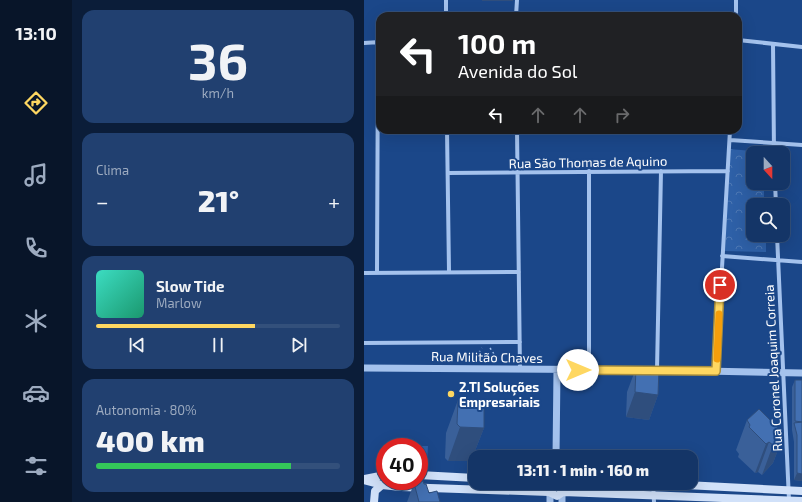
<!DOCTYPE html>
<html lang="pt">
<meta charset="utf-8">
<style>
:root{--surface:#143567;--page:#214070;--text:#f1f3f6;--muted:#9dabc0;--line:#33507b;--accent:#fed761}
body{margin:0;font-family:"Exo 2",sans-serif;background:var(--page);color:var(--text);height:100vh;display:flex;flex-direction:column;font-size:15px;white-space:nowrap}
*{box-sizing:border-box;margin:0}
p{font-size:13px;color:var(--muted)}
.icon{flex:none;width:22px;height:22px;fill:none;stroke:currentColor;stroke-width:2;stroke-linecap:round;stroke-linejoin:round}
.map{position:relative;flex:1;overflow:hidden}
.drawer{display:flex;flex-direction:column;gap:10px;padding:10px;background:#0b1d39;width:292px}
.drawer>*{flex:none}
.guide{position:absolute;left:12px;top:12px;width:366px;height:122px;border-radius:12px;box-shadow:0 4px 16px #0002,0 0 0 1px var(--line);background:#202124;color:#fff;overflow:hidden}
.needle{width:26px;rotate:159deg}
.fabs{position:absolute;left:382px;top:146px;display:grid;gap:8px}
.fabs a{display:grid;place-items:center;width:44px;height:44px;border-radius:8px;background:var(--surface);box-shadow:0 4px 16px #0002,0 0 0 1px var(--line);font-size:20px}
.speed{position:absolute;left:12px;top:438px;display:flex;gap:8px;font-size:20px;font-weight:700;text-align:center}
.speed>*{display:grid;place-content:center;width:52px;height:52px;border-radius:50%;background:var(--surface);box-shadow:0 4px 16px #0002,0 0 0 1px var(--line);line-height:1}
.speed .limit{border:6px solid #d22;background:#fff;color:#111}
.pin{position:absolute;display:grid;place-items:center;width:34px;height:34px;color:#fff;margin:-17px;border:2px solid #fff;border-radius:50%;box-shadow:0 1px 4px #0007}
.me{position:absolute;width:44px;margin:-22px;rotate:90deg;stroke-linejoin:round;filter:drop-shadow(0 0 3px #0008)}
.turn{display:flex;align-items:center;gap:14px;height:84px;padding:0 16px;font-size:18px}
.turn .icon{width:52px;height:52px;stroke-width:2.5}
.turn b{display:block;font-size:28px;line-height:34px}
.lanes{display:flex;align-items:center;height:38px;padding:0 16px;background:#0003;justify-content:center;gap:20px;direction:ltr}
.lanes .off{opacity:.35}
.big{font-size:30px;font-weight:800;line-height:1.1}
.drawer .tile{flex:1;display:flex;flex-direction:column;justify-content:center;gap:6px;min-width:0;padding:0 14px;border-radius:12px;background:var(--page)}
.drawer .dial{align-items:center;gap:0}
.dial b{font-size:52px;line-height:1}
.song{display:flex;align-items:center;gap:12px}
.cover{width:48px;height:48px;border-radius:6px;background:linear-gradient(135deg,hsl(170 70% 55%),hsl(160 70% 35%))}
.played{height:4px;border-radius:2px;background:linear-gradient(90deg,var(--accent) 65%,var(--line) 65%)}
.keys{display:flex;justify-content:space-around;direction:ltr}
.heat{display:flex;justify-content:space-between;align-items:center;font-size:22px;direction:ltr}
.charge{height:6px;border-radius:3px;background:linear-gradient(90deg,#34c759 80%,var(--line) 0)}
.trip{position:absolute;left:104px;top:450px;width:230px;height:40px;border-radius:12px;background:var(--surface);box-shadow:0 4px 16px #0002,0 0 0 1px var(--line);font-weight:800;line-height:40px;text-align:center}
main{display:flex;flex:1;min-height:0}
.dock{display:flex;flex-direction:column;width:72px;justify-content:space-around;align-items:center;background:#081529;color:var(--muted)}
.dock .icon{width:28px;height:28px}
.dock .active{color:var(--accent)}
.dock b{font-size:18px;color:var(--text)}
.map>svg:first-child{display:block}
.park{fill:url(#park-crowns)}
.garden{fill:#2e60a7}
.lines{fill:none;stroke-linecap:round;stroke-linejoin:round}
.path{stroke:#a4c2ed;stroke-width:1.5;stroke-dasharray:2 3;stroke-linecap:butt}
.minor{stroke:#a4c2ed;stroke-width:4}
.tertiary{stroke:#a4c2ed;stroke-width:7}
.secondary{stroke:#d1e1f9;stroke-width:8}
.wall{fill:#3a6099}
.shaded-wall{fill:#2f4e7d}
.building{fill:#4370b2;stroke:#2f4e7d}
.route-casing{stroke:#a58c3f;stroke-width:10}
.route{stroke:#fed761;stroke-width:7}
.slow{stroke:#f59e0b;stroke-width:7}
.poi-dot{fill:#fed761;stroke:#1b4789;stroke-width:1.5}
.labels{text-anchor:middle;stroke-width:4;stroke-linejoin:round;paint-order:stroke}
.street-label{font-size:13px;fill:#fff;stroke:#1b4789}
.poi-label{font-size:13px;font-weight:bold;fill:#fff;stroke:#1b4789;text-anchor:start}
</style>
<main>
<nav class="dock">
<b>13:10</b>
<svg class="icon active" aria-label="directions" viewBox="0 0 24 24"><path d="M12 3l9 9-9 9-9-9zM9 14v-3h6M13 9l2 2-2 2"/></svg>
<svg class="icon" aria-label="music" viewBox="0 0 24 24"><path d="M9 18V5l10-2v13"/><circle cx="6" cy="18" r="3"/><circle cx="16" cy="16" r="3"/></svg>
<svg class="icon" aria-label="phone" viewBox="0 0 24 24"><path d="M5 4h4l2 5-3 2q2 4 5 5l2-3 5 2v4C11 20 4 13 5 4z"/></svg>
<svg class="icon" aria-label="climate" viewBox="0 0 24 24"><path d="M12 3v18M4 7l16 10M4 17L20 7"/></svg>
<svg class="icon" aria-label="car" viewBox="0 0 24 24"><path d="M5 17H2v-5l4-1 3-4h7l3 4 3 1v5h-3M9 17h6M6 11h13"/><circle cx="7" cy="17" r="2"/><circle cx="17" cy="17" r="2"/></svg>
<svg class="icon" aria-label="filters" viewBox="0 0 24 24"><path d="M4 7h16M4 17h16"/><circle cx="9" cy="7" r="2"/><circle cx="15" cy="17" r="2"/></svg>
</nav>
<section class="drawer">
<div class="tile dial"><b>36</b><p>km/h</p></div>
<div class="tile"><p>Clima</p>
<div class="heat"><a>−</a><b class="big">21°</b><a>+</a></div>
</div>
<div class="tile">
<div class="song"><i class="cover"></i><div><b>Slow Tide</b><p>Marlow</p></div></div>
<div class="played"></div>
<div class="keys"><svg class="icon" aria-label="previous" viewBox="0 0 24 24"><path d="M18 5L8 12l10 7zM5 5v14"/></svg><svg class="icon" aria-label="pause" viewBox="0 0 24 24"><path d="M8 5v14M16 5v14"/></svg><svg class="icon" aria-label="next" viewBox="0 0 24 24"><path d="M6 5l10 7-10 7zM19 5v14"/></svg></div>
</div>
<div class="tile"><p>Autonomia · 80%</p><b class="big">400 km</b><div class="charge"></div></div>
</section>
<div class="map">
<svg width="438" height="502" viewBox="0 0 438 502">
<defs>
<pattern id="park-crowns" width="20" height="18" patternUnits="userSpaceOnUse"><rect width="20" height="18" fill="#2e60a7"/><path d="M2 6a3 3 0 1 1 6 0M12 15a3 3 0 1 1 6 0" fill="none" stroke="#4d78b4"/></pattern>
</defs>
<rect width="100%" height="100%" fill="#1b4789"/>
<!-- park -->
<path class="park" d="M 366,149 L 398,152 L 389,153 L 389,183 L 400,183 L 400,205 L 389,205 L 389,235 L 402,235 L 402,252 L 361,251 Z"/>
<!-- garden -->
<path class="garden" d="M 34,446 L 64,446 L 63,463 L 55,463 L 55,447 Z"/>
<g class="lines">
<!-- path -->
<path class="path" d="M 126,348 L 134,360
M 110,361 L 118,348"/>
<!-- minor -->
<path class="minor" d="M 82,0 L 82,16
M 152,16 L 153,0
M 372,16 L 372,0
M 374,40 L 438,47
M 0,43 L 16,42
M 409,44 L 410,153
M 83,130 L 85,271
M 153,130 L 156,370
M 366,140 L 438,145
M 225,171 L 225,370
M 84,173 L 364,171
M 411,183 L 412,205
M 413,235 L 425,500
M 358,256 L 438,262
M 0,273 L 155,272
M 13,273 L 14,43
M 0,343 L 156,342
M 293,370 L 297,171
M 352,371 L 366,130
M 289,483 L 290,502"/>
<!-- tertiary -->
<path class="tertiary" d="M 0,368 L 293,370 L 438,373
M 192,457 L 193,370
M 186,493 L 186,502
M 198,502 L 198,493"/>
<!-- secondary -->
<path class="secondary" d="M 55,475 L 111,478
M 0,479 L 21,475
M 0,480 L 18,485 L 37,487 L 185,492
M 184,483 L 185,492 L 193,496 L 199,492 L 199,483
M 282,483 L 438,491
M 199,492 L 438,501
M 10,502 L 11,491 L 18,485"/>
</g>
<!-- wall -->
<path class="wall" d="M 272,368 L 294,395 L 285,420 L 262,417 L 263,392 Z
M 431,380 L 438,481 L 430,480 L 430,442 L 428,430 L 428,387 Z
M 94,400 L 120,428 L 107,461 L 84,461 L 81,458 L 82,433 Z
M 383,420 L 420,434 L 409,463 L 398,475 L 394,472 L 391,473 L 374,457 L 375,454 L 372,450 Z
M 50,483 L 65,493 L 76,502 L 43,502 Z"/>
<!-- shaded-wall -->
<path class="shaded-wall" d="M 118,0 L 149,0 L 149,1 L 118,1 Z
M 271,392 L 294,395 L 285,420 L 262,417 Z
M 96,427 L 120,428 L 107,461 L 84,461 Z
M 420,434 L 409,463 L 398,475 L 409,445 Z
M 405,442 L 394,472 L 391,473 L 402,444 Z
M 433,473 L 438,474 L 438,481 L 430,480 Z"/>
<!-- building -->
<path class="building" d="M 272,368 L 295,368 L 294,395 L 271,392 Z
M 431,380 L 438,380 L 438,422 L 431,421 Z
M 94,400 L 117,400 L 120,403 L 120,428 L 96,427 L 93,424 Z
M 395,409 L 420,434 L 409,445 L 405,442 L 402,444 L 385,427 L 386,425 L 383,420 Z
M 438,422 L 438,474 L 433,473 L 433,435 L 430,423 Z
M 59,481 L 60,484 L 62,484 L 65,493 L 73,491 L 76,502 L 55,502 L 50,483 Z"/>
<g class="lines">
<!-- route casing -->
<g class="route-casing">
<path id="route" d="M 214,370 L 352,371 L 356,285"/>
</g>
<!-- route -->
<use href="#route" class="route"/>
<!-- slow -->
<path class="slow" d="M 353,359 L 355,314"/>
</g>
<!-- markers -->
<circle class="poi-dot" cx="87" cy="394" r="4"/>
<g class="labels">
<!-- street labels -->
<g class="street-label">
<text transform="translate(224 162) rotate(-1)" y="5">Rua São Thomas de Aquino</text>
<text transform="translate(123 357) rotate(1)" y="5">Rua Militão Chaves</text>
<text transform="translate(409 368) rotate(-93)" y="5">Rua Coronel Joaquim Correia</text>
</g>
<!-- poi labels -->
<g class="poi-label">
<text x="95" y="392">2.TI Soluções<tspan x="95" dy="15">Empresariais</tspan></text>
</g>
</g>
</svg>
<div class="fabs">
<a><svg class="needle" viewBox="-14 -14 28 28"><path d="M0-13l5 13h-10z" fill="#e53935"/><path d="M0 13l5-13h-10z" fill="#9dabc0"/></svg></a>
<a><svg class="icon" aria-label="search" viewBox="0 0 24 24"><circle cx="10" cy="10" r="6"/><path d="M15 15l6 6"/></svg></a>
</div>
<div class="speed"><div class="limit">40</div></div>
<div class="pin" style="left:356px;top:285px;background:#d93025"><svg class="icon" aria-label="arrive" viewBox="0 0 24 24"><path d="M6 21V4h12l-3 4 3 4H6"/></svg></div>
<svg class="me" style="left:214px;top:370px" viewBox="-20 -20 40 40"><circle r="19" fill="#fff"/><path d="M0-13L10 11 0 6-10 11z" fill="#fed761"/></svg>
<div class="trip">13:11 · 1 min · 160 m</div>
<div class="guide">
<div class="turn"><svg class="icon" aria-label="left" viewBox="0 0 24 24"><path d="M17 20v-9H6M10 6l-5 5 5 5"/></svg><div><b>100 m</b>Avenida do Sol</div></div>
<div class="lanes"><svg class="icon" aria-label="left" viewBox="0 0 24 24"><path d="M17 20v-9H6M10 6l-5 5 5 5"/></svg><svg class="icon off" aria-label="ahead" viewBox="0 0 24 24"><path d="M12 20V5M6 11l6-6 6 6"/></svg><svg class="icon off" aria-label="ahead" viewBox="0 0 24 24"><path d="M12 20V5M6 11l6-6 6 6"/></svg><svg class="icon off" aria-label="right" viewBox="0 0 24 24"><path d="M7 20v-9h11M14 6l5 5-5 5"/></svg></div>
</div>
</div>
</main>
